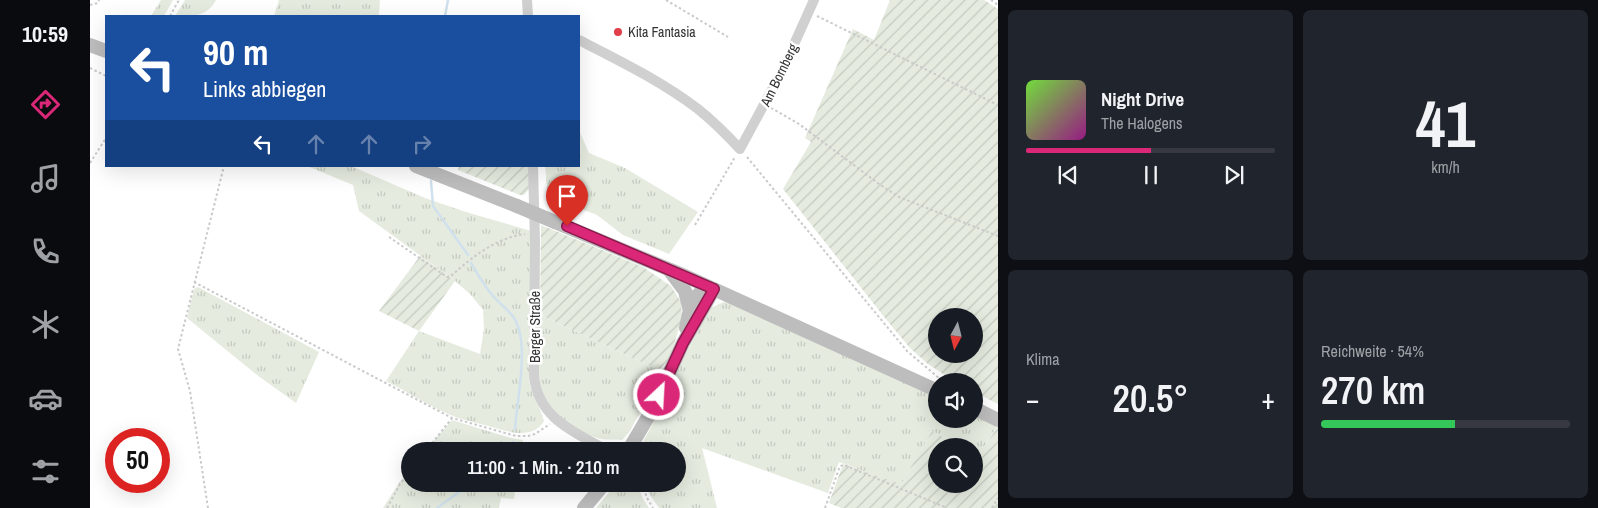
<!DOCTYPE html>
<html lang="de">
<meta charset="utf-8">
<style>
:root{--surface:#171b24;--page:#20242c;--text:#f1f3f6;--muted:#9ea1a6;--line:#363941;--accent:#db2777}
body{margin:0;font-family:"Archivo Narrow",sans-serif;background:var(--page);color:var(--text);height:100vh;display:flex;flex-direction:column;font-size:19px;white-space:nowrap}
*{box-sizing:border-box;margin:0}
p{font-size:16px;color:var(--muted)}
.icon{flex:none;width:28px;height:28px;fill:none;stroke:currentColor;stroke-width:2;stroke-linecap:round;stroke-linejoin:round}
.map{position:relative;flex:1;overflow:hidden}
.details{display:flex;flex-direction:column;gap:10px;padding:10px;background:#0d0f14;width:600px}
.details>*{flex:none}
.banner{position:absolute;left:15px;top:15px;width:475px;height:152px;border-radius:0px;box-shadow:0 5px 20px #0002;background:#1a4fa0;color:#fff;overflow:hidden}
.needle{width:32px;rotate:187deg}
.buttons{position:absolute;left:838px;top:308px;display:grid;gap:10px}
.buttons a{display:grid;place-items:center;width:55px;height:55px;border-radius:50%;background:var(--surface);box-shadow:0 5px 20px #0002;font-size:25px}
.speed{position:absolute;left:15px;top:428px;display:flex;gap:10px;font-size:25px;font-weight:700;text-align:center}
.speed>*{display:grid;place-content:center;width:65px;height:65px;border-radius:50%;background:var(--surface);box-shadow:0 5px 20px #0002;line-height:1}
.speed .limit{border:8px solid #d22;background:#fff;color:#111}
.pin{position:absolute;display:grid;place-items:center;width:42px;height:42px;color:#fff;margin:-51px -21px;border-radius:50% 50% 50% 0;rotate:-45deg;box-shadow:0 0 5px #0007}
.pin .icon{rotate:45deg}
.me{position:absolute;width:55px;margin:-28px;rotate:25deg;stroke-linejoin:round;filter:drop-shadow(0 0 4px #0008)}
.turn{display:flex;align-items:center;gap:18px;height:105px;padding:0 15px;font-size:22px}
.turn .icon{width:65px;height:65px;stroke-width:2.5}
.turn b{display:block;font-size:35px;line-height:42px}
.lanes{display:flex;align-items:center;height:48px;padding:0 15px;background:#0003;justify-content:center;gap:25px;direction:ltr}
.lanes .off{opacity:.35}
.big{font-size:38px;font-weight:600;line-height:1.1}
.details .tile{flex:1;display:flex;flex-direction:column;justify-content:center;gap:8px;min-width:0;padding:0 18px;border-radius:8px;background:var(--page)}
.details .dial{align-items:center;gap:0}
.dial b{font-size:65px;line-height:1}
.song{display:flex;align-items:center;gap:15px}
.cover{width:60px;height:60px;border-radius:8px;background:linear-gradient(135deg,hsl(100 70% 55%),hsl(310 70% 35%))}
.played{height:5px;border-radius:2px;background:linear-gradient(90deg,var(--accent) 50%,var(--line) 50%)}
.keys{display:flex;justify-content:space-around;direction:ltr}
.heat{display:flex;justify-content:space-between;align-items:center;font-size:28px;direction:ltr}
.charge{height:8px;border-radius:4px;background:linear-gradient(90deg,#34c759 54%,var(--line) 0)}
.details .tiles{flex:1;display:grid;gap:10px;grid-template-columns:repeat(2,1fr)}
.trip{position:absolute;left:311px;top:442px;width:285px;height:50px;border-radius:25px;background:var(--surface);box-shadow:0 5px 20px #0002;font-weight:600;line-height:50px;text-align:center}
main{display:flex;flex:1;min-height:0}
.dock{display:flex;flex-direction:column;width:90px;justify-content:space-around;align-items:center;background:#090b0e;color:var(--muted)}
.dock .icon{width:35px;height:35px}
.dock .current{color:var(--accent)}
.dock b{font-size:22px;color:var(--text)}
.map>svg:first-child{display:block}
.grass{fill:url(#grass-tufts)}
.garden{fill:url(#garden-furrows);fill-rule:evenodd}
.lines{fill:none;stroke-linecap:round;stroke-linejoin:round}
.stream{stroke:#d0e1ed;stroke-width:2.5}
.path{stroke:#cacaca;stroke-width:2;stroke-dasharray:2.5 2.5;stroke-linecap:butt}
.minor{stroke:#d0d0d0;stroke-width:10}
.secondary{stroke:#bdbdbd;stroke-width:14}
.secondary-bridge{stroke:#bdbdbd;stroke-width:14}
.route-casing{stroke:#8e194d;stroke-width:12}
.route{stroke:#db2777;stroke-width:9}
.poi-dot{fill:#e03e48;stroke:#fff;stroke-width:2}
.labels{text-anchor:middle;stroke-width:5;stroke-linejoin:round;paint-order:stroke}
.poi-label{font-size:14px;fill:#333;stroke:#fff;text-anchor:start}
.street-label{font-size:14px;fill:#333;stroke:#fff}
</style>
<main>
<nav class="dock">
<b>10:59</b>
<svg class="icon current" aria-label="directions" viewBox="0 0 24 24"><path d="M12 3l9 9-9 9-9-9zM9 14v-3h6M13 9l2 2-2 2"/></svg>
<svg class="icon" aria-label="music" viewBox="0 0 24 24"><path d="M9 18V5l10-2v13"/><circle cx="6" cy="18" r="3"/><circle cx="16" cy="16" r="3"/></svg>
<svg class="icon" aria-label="phone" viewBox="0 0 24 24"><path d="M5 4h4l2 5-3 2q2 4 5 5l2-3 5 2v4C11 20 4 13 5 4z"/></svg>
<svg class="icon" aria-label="climate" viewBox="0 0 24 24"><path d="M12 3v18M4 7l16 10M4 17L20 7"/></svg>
<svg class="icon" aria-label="car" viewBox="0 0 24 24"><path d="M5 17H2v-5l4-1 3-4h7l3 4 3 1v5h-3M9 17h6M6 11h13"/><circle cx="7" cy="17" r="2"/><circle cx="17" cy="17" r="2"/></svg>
<svg class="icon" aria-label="filters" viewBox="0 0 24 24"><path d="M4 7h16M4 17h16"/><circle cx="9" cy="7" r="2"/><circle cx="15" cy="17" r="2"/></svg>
</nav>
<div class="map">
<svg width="908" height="508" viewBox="0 0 908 508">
<defs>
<pattern id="grass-tufts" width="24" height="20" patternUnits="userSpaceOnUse" patternTransform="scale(1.25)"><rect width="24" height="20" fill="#e5ebdf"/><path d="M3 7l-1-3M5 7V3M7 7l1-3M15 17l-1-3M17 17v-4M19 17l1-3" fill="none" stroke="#c5cac0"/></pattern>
<pattern id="garden-furrows" width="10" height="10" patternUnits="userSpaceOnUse" patternTransform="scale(1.25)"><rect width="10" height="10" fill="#e5ebdf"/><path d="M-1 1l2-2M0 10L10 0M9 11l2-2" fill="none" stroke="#c5cac0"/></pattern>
</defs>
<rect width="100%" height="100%" fill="#fff"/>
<!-- grass -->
<path class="grass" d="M 71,0 L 83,0 L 74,16 L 61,16 Z
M 95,0 L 126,0 C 117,17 103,16 85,16 Z
M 189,0 L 290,0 L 289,16 L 184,16 Z
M 489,130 L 499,153 L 535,168 L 608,212 L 579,254 L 533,235 L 507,215 L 458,196 L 455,166 L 489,166 Z
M 217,166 L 261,166 L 335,198 L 376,212 L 441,231 L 439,377 C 440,396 450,404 454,421 C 442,441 416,431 398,426 C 388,423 378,421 368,418 C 343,409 320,393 296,381 L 329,331 L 390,354 L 394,329 L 393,310 L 381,295 L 365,281 L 269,211 L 263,185 Z
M 108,287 L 229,352 L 206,403 L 167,375 L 97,318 L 104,289 Z
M 636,301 L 645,303 L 846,397 L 846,419 L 884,419 L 884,414 L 908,425 L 888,456 L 884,454 L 884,446 L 870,446 L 842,431 L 811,485 L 749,462 L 738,493 L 612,448 L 627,508 L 569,508 L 560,495 L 555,484 L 588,484 L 588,451 L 548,451 L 568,414 L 583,378 L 620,308 Z
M 450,315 L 569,370 L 570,375 L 540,431 L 532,440 C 526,439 518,440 512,439 C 490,434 458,415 452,391 C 445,369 449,338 450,315 Z
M 362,420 L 421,438 L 433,440 L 431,451 L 335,451 Z
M 320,469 L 320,484 L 426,484 L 424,499 L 411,498 L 409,508 L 293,508 L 309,483 Z
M 526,484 L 547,484 L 553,499 L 559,508 L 506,508 Z"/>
<!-- garden -->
<path class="garden" d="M 800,0 L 894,0 L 908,9 L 908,404 L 884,392 L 884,381 L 864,381 L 838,364 L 820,348 L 795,318 L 693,189 L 721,142 L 715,138 L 763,29 L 784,40 ZM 884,316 L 884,354 L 846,354 L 846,316 Z
M 369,166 L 440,166 L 440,188 L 434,195 L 430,195 L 368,170 Z
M 451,225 L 553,267 L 581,286 L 591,302 L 592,317 L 580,359 L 569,370 L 450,315 Z
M 330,256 L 365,281 L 329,331 L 289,311 Z
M 908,426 L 908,508 L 751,508 L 739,503 L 753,464 L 811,484 L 842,431 L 870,446 L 846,446 L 846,484 L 884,484 L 884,454 L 888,456 Z"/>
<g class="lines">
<!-- stream -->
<path class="stream" d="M 355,16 L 358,0
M 341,181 L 343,206 L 378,255
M 381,263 C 388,275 395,288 405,298 C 411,305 419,310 424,318 C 440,343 427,399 425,429
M 421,451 L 423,442
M 347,508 L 380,484"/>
<!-- path -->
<path class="path" d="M 576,0 L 638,37
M 901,0 L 908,5
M 0,5 L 8,3 L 9,0
M 80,16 L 89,0
M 727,16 L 908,105
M 0,68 L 16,76
M 681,108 L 709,124 L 789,184 L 809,197 L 908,236
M 657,157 L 817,351 L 850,379
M 0,163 L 16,138
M 605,225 L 645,157
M 299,237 L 357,277 L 361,276 C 382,257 406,238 435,234
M 104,282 L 362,418 L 426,436 L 438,436 L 445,434 L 460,424
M 336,451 L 362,418
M 552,484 L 557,498 L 563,508
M 118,508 L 100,391 L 88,349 L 134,166
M 297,508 L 310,484 L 320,471
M 735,508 L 750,466 L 754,465 L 857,508
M 902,508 L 908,498"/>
<!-- minor -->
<path class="minor" d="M 437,0 L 438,16
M 489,40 C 530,61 571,81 608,109 C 623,121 637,135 650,149 L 692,71 L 724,0
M 443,166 L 445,242 L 444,376 C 448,419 485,432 518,451"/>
<!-- secondary -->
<path class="secondary" d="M 0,45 L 16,51
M 326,166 L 427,206
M 465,222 L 595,276 L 846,390
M 580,271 L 595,291 L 600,311
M 596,328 C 600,309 601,290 624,289
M 884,408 L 908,420
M 538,451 L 561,412 L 593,343 L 624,289
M 494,508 L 514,484"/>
<!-- secondary-bridge -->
<path class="secondary-bridge" d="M 427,206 L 465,222"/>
</g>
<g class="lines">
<!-- route casing -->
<g class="route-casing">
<path id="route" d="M 477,226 L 624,289 L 593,343 L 569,395"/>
</g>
<!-- route -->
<use href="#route" class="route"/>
</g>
<!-- markers -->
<circle class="poi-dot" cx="528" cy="32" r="5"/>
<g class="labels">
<!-- poi labels -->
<g class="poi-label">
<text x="538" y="37">Kita Fantasia</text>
</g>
<!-- street labels -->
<g class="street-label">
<text transform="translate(689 75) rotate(-64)" y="5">Am Bornberg</text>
<text transform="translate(445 327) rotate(-90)" y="5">Berger Straße</text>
</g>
</g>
</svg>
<div class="buttons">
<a><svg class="needle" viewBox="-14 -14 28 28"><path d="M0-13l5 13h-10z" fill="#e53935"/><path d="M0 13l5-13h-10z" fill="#9ea1a6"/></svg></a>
<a><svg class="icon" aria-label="sound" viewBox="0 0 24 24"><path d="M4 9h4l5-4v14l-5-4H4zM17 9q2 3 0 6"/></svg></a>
<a><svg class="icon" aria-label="search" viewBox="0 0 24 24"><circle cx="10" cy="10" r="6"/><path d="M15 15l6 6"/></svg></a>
</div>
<div class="speed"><div class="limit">50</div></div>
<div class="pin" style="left:477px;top:226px;background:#d93025"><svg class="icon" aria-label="arrive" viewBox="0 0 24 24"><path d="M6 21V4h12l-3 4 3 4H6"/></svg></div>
<svg class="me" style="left:569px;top:395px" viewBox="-20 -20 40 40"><circle r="17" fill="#db2777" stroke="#fff" stroke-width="3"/><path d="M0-11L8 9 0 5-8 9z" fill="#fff"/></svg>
<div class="trip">11:00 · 1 Min. · 210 m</div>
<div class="banner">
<div class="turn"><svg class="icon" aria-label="left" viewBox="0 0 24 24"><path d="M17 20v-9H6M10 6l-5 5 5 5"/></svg><div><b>90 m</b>Links abbiegen</div></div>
<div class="lanes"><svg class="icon" aria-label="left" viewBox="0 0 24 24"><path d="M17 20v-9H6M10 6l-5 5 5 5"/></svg><svg class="icon off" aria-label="ahead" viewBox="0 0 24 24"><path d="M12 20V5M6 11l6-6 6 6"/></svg><svg class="icon off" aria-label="ahead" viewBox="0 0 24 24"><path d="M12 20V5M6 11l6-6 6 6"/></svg><svg class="icon off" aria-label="right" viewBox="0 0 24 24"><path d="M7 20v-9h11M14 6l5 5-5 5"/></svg></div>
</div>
</div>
<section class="details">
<div class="tiles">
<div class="tile">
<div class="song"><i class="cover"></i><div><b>Night Drive</b><p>The Halogens</p></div></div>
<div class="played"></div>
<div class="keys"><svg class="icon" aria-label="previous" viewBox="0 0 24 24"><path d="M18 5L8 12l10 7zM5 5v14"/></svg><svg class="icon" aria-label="pause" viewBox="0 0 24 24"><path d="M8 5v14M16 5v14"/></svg><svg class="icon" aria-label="next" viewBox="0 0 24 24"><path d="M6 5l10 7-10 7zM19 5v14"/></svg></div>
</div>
<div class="tile dial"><b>41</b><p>km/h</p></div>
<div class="tile"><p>Klima</p>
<div class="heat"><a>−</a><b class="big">20.5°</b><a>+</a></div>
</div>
<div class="tile"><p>Reichweite · 54%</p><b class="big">270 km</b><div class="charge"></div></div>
</div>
</section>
</main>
